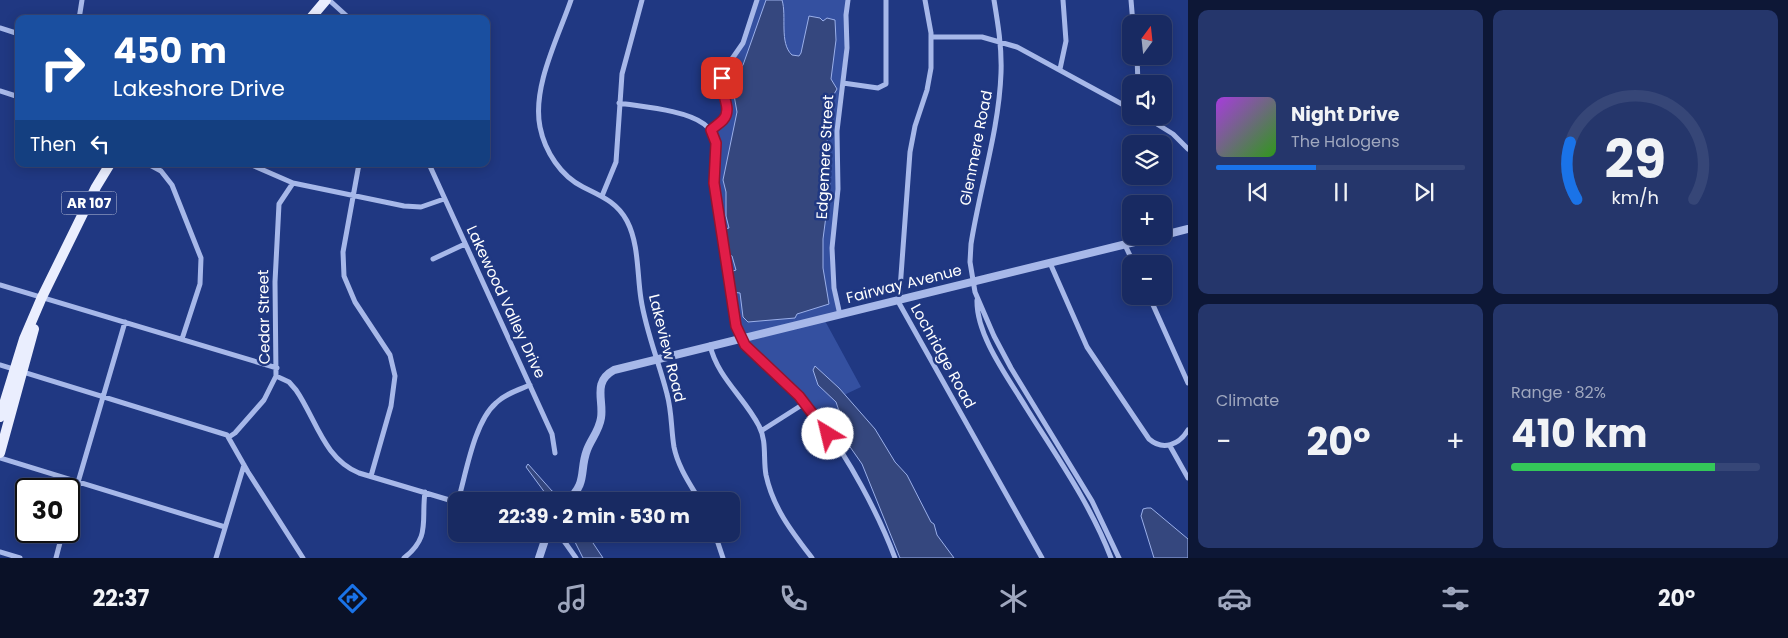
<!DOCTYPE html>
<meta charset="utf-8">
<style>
:root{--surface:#182a62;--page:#25366b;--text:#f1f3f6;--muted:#9fa7be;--line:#364677;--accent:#1a73e8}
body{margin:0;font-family:Poppins,sans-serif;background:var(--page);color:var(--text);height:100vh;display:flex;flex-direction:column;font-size:19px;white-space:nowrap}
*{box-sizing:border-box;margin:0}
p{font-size:16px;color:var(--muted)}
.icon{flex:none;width:28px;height:28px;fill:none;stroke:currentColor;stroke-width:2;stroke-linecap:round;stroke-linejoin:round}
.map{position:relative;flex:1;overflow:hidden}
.sheet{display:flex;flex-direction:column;gap:10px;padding:10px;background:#0d1736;width:600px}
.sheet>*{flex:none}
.hud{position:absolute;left:15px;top:15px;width:475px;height:152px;border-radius:10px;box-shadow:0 2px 12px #0003,0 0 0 1px var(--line);background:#1a4fa0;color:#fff;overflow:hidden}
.needle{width:32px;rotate:15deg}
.buttons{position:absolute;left:1122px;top:15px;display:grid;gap:10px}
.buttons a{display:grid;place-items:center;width:50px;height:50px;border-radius:10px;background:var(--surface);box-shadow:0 2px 12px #0003,0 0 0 1px var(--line);font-size:25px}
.speed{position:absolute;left:15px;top:478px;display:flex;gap:10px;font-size:25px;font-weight:700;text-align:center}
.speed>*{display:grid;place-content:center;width:65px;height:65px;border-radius:50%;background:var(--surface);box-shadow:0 2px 12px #0003,0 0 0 1px var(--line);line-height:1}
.speed .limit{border:2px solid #111;border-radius:8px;background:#fff;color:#111}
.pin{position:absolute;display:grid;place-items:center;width:42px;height:42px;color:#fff;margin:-21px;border-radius:10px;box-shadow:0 2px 8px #0006}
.me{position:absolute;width:55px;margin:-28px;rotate:324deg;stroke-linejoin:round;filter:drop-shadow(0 0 4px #0008)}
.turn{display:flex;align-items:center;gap:18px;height:105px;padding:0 15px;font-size:22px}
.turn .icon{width:65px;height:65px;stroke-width:2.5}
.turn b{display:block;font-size:35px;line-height:42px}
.then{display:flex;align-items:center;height:48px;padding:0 15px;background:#0003;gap:10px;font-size:19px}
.big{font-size:38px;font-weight:700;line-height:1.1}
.sheet .widget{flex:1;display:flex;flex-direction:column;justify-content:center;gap:8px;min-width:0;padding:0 18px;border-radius:10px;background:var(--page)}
.sheet .dial{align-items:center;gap:0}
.dial svg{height:130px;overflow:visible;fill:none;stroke:var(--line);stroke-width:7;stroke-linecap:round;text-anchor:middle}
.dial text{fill:var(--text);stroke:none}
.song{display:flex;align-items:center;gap:15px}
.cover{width:60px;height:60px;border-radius:8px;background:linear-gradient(135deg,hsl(280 70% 55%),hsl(110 70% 35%))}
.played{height:5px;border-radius:2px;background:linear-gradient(90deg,var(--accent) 40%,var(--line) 40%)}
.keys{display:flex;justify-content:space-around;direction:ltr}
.heat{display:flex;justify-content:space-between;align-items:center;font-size:28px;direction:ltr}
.charge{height:8px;border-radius:4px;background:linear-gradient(90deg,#34c759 82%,var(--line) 0)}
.sheet .tiles{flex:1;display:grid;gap:10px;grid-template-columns:repeat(2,1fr)}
.trip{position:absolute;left:448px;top:492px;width:292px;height:50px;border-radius:10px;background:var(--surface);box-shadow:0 2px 12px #0003,0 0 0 1px var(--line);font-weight:700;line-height:50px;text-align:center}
.tab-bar{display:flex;height:80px;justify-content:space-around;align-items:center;background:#0a1127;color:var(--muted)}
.tab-bar .icon{width:35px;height:35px}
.tab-bar .active{color:var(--accent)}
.tab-bar b{font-size:22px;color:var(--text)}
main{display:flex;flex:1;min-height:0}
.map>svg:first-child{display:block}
.green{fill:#3450a0}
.water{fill:#35477e;stroke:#9bb0ea}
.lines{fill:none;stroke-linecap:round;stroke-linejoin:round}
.minor{stroke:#a7b8e9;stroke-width:5}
.tertiary{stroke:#a7b8e9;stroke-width:8}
.primary{stroke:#eaeefe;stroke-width:10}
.route-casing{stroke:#92132f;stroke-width:12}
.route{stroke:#e11d48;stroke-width:9}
.labels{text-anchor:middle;stroke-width:5;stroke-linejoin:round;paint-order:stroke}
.shield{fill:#203882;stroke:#bcc3da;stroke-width:1}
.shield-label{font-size:14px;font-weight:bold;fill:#fff}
.street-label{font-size:15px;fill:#fff;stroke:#203882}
</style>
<main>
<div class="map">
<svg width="1188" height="558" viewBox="0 0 1188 558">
<rect width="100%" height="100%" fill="#203882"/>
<!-- green -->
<path class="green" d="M 757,0 L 848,0 C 847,38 841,76 838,114 C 836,134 840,155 838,175 C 835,226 828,264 840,315 L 824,319 L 861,387 L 846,394 L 837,406 L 844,432 L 835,444 L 816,416 L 739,337 L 724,256 L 711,131 L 725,118 L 727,109 L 724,78 L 737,52 Z"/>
<!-- water -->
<path class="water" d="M 766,0 L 782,0 C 787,16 779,43 792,55 L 799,56 L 801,53 L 809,16 L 820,18 L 823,21 L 827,18 L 835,20 L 836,40 L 831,79 L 837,89 L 830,101 L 827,137 L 830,185 L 823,239 L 823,268 L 829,304 L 797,314 L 795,318 L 748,322 L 743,317 L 740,293 L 732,292 L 730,272 L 736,270 L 732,256 L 727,254 L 724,229 L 729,228 L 726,216 L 726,192 L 723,180 L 737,112 L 734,95 L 724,83 L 725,76 L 735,75 L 743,65 Z
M 815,366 L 839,388 L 875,429 L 895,462 L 907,475 L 931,522 L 934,524 L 937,535 L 954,558 L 900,558 L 862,464 L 848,444 L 846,431 L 836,402 L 818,385 L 813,370 Z
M 528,464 L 552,491 L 565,498 L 566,501 L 551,501 L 526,467 Z
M 1147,508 L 1151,508 L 1188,539 L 1188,558 L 1154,558 L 1141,516 L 1143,509 Z
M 571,534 L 587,534 L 603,558 L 583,558 Z"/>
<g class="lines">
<!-- minor -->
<path class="minor" d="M 329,0 L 350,19
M 571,0 C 558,38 532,87 540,127 C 545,152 561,176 583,187 C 601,196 617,202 627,221 C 639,244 637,274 641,299 C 646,332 659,362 667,394 C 672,412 671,429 674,447 C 678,467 690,484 700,501
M 925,0 L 931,33 L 931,68 L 927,90 L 915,126 L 910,152 L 899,303 L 1042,558
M 994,0 C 998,24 1002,48 1001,73 C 999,130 980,187 971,244 L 970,262 L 975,292 L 994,336 L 1011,368 L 1092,501 L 1119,558
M 1131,0 L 1133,24
M 79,19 L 82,0
M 0,28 L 19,34
M 931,37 L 982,37 L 1017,47 L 1131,109
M 1137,56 L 1138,84
M 1060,69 L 1066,41 L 1063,0
M 843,83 L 878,88 L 886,84 L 886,0
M 0,91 L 19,97
M 619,103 C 643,107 685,110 704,124 C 724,139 712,161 714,182 C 717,227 727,273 734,318 C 742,357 795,388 820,421 C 848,457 879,515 895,558
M 1144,116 L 1173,134 L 1188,149
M 711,131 L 725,118 L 727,112 L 721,83 L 722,78 L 727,66 L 743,43 L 757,0
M 148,164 L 161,171 L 172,185 L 201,258 L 200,284 L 182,339
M 359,164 L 343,252 L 344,276 L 355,302 L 390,355 L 395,376 L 391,406 L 371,476
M 429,164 L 552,434 L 555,453
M 254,166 L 293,183 L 404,206 L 421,207 L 444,199
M 602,196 L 616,162 L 622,74 L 642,0
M 1125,245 L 1134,264
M 433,259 L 465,244
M 1050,263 L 1087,347 L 1149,439 C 1163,451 1179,445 1188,430
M 0,285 L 277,368
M 1149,296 L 1188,383
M 977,300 C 976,336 1009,379 1027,409 C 1057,457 1091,505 1111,558
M 840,315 L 834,288 L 832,248 L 838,189 L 837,131 L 847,48 L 846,15 L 848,0
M 710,345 C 717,377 745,398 759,426 C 767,441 763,459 766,475 C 773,508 792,532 812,558
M 0,365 L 227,435 L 248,472 L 303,558
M 276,376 L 289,382 L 296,390 C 316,419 324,459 359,473 L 456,502
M 761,431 L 805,403
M 229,437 L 235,433 L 264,400 L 276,376 L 275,282 L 279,204 L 293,183
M 1170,446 L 1188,478
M 0,458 L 225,527
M 458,501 C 466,474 474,422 496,403 C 505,394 518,390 530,385
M 69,513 L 125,322
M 559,534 L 576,558
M 715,534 L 723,558
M 0,552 L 20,558
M 56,558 L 63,531
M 216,558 L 244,465
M 404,558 C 431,537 421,521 425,492"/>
<!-- tertiary -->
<path class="tertiary" d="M 1164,235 L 1188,229
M 567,501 C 588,483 579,471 587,450 C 591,439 599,431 601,418 C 604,400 592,382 614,370 L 1159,236
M 539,558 L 547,534"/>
<!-- primary -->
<path class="primary" d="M 310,19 L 326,0
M 0,417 L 24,339 L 42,297 L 96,187 L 110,164
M 0,453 L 34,329"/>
</g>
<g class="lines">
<!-- route casing -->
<g class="route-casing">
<path id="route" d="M 722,78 C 718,91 734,108 723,120 C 719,124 714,127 711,130 L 716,143 L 714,183 L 736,326 L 745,345 L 799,396 L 828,434"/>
</g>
<!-- route -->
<use href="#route" class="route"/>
</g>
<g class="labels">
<!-- shield labels -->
<rect class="shield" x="61.5" y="191.5" width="55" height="23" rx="4"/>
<g class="shield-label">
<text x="89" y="208">AR 107</text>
</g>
<!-- street labels -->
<g class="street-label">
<text transform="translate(976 148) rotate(-79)" y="5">Glenmere Road</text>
<text transform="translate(825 157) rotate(-87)" y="5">Edgemere Street</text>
<text transform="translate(904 284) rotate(-14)" y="5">Fairway Avenue</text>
<text transform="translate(506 302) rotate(65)" y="5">Lakewood Valley Drive</text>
<text transform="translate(264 317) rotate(-91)" y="5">Cedar Street</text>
<text transform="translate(667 348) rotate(76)" y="5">Lakeview Road</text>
<text transform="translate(943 356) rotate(61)" y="5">Lochridge Road</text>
</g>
</g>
</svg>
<div class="buttons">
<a><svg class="needle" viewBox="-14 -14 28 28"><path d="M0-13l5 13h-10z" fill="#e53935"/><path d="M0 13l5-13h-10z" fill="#9fa7be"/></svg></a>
<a><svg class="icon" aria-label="sound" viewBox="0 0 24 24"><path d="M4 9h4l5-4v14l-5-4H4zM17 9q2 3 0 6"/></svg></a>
<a><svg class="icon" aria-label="layers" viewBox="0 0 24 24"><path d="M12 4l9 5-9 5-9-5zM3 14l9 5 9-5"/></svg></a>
<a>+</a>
<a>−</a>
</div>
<div class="speed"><div class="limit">30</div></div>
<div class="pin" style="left:722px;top:78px;background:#d93025"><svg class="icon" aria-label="arrive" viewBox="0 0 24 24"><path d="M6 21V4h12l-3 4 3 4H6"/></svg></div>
<svg class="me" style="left:828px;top:434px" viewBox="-20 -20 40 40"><circle r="19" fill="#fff"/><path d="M0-13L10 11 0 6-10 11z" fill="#e11d48"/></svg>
<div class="trip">22:39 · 2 min · 530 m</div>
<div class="hud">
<div class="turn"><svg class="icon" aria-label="right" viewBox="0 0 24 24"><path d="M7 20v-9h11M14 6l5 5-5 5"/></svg><div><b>450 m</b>Lakeshore Drive</div></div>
<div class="then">Then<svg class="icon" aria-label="left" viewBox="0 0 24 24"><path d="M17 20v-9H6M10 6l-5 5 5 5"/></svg></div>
</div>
</div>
<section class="sheet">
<div class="tiles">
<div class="widget">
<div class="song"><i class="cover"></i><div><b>Night Drive</b><p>The Halogens</p></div></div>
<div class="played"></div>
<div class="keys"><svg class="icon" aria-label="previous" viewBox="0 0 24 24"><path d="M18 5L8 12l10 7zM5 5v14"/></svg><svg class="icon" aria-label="pause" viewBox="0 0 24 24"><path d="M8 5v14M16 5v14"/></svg><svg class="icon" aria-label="next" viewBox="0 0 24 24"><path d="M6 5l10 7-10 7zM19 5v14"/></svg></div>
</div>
<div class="widget dial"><svg viewBox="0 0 100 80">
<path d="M14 69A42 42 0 1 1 86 69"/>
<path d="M14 69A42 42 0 0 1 10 34" stroke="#1a73e8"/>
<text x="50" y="56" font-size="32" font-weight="700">29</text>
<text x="50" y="72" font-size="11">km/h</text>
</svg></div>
<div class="widget"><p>Climate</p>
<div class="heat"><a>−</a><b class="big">20°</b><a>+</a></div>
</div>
<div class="widget"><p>Range · 82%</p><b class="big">410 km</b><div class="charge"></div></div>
</div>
</section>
</main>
<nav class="tab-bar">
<b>22:37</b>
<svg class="icon active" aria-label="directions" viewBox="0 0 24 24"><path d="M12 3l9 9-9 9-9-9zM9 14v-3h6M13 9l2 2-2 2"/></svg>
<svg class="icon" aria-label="music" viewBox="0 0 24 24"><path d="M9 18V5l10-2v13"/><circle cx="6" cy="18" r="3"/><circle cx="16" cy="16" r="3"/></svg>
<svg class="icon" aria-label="phone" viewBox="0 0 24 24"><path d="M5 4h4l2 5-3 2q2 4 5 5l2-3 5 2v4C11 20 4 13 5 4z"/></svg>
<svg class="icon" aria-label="climate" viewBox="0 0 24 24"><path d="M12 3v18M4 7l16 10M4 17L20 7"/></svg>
<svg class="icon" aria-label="car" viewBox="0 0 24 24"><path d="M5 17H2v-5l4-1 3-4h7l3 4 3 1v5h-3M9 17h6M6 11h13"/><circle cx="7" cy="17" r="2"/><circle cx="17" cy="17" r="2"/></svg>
<svg class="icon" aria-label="filters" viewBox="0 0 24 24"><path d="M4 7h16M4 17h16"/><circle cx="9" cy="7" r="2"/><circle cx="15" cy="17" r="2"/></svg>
<b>20°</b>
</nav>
